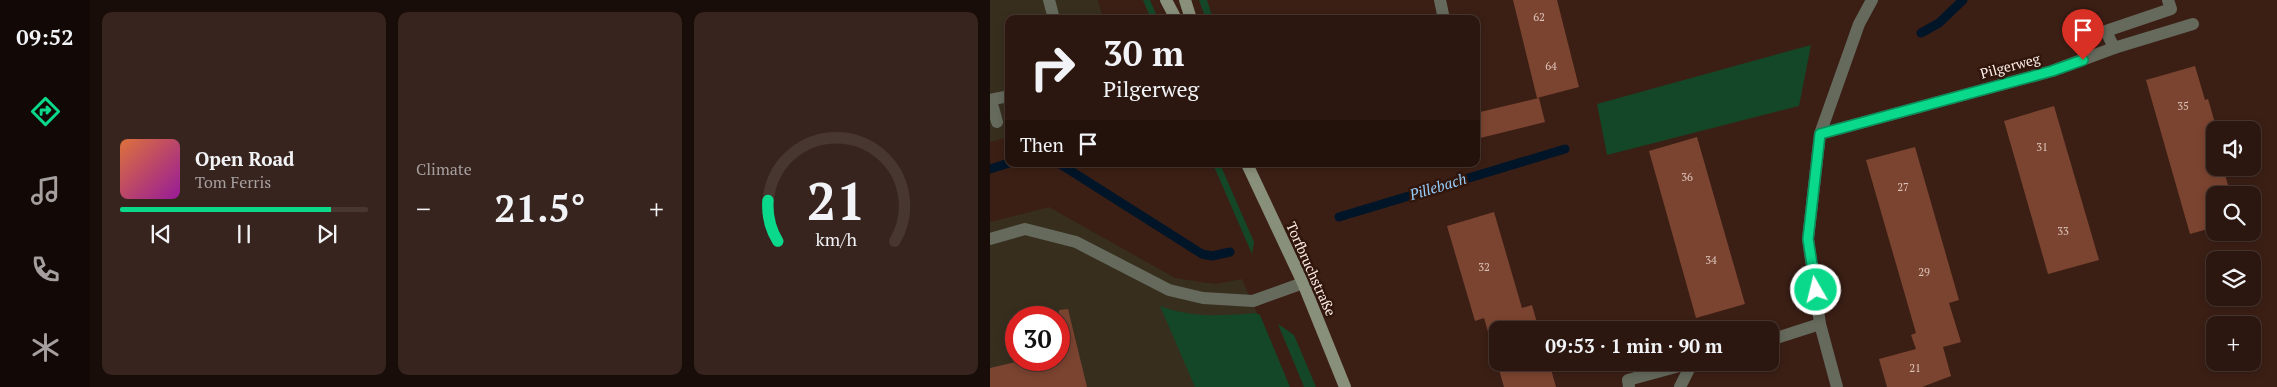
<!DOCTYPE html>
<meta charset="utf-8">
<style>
:root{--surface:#2c1710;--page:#38241e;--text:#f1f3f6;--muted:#a69f9f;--line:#483630;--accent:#0ad98b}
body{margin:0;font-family:"PT Serif",serif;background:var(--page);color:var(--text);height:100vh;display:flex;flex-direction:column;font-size:19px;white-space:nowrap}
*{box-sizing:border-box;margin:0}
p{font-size:16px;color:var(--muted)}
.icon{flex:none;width:28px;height:28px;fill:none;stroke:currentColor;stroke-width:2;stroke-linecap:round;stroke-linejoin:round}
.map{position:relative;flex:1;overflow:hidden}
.drawer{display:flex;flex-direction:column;gap:12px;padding:12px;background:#180d09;width:900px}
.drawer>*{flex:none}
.banner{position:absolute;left:15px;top:15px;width:475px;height:152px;border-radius:10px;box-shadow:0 2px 8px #0003,0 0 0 1px var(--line);background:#2c1710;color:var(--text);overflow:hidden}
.tools{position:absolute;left:1216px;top:121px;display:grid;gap:10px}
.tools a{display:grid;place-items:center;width:55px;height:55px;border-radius:10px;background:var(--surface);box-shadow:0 2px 8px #0003,0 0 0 1px var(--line);font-size:25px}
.speed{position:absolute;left:15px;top:306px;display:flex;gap:10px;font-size:25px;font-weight:700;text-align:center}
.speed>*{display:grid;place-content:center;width:65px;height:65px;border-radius:50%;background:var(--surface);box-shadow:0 2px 8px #0003,0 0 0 1px var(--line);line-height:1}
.speed .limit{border:8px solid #d22;background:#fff;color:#111}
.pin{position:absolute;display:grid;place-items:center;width:42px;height:42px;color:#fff;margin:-51px -21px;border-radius:50% 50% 50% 0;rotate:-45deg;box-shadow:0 0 5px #0007}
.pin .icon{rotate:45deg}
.me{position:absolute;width:55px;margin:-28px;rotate:352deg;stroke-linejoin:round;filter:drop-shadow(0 0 4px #0008)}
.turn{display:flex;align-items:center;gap:18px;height:105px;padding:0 15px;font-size:22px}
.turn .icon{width:65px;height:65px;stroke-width:2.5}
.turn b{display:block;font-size:35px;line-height:42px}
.then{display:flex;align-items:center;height:48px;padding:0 15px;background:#0003;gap:10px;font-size:19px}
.big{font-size:38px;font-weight:600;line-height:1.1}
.drawer .tile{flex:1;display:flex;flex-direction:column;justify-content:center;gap:8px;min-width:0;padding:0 18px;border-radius:10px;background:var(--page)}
.drawer .dial{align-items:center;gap:0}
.dial svg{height:130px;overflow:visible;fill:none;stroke:var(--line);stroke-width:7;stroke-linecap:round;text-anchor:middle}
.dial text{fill:var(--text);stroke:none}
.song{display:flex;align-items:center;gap:15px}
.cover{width:60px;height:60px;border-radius:8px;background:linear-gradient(135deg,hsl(20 70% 55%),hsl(300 70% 35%))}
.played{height:5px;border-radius:2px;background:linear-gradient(90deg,var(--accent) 85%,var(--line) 85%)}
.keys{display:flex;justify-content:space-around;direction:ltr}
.heat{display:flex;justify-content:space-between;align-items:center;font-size:28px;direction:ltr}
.drawer .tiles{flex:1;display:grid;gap:12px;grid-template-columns:repeat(3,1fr)}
.trip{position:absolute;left:499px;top:321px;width:290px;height:50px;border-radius:10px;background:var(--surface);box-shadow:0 2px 8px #0003,0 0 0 1px var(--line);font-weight:600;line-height:50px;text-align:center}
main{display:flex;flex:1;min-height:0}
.dock{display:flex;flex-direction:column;width:90px;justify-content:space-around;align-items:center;background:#120906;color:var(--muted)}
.dock .icon{width:35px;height:35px}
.dock .on{color:var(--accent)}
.dock b{font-size:22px;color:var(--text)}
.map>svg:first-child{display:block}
.commercial{fill:#372e1e;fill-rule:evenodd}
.green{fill:#144727}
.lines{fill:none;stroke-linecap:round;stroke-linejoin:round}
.stream{stroke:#001528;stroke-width:9}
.building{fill:#7b4430}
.lane{stroke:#656a5d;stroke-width:12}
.street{stroke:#656a5d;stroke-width:12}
.secondary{stroke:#888f7a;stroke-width:12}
.route-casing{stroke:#068d5a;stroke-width:12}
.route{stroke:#0ad98b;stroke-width:9}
.labels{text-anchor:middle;stroke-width:5;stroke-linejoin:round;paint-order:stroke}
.number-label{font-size:11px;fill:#ddc4ba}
.street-label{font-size:14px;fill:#feeee8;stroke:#31160c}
.water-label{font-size:15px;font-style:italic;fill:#96cefe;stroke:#31160c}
</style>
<main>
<nav class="dock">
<b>09:52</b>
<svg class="icon on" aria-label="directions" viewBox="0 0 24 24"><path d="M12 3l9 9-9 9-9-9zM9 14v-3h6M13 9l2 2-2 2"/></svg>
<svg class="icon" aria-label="music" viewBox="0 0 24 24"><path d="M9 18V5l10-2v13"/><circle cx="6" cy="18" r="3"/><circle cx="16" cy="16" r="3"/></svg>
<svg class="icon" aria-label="phone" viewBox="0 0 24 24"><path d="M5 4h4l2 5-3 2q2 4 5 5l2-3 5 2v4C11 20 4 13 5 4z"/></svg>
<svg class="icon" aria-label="climate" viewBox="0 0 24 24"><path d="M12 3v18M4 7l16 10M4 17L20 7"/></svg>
</nav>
<section class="drawer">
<div class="tiles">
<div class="tile">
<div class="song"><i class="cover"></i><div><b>Open Road</b><p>Tom Ferris</p></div></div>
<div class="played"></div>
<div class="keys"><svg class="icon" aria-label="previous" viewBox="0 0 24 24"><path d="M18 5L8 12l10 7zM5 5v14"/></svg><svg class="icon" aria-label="pause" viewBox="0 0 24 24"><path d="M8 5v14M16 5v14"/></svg><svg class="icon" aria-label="next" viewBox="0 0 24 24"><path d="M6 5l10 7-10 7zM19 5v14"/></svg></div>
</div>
<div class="tile"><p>Climate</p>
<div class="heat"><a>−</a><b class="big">21.5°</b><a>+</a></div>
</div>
<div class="tile dial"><svg viewBox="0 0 100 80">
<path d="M14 69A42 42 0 1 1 86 69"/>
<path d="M14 69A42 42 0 0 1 8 44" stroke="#0ad98b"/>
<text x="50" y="56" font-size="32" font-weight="700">21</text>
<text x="50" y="72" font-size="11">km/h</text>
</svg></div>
</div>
</section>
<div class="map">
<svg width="1287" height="387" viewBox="0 0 1287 387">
<rect width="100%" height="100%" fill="#3b1f15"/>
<!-- commercial -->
<path class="commercial" d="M 0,0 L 108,0 L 113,19 L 19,19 L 19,137 L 0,142 Z
M 59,207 L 185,278 L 225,284 L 252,279 L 299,387 L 0,387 L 0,222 ZM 26,318 L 69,318 L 69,360 L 26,360 Z"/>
<!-- green -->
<path class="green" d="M 153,0 L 160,0 L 168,19 L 161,19 Z
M 209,0 L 217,0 L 223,19 L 216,19 Z
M 821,45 L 809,106 L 617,155 L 607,104 Z
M 223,164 L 230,164 L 264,242 L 262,254 Z
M 170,306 C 202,318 232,316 265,313 L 270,315 L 300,387 L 205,387 Z
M 288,324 L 304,335 L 326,387 L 314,387 Z"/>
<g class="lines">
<!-- stream -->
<path class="stream" d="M 931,33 L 949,23 L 973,0
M 70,164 L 212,254 L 222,256 L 240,252
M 0,169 L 19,163
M 349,217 L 575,149"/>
</g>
<!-- building -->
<path class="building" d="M 523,0 L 567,0 L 589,87 L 547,98 Z
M 1205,66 L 1215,100 L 1218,99 L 1225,123 L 1225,168 L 1233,168 L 1241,195 L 1225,195 L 1225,227 L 1200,234 L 1156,80 Z
M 549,98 L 555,122 L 486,139 L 486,113 Z
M 1064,106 L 1109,260 L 1058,274 L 1014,121 Z
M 707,137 L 755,304 L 706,318 L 659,151 Z
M 925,147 L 969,300 L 959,303 L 971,342 L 953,347 L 961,376 L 932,387 L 897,387 L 889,359 L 926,349 L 921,335 L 926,333 L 876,160 Z
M 504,212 L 532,308 L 542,305 L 549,330 L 508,330 L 508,362 L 559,362 L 566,387 L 514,387 L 494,318 L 485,321 L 457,226 Z
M 78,309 L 97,387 L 0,387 L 0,368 L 34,360 L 69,360 L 69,310 Z"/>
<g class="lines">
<!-- lane -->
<path class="lane" d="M 59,0 L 64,19
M 1178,0 L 1181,9 L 1116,31 L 1124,48 L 1203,24
M 0,100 L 19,96
M 1,100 L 7,122
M 0,239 L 35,229 L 86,242 L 179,290 L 213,298 L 263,301 L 313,283"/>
<!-- street -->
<path class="street" d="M 450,0 L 454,19
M 830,134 L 1062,71 L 1124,48
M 780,340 L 830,324
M 639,387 L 638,380 L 704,362
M 690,387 L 702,363
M 847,387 L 830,324 L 818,239 L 830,134 L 869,24 L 882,0"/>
<!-- secondary -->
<path class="secondary" d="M 176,0 L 186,19
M 195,0 L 201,19
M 257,164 L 313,283 L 355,387"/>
</g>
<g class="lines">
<!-- route casing -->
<g class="route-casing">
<path id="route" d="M 826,290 L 818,239 L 830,134 L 1062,71 L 1093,60"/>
</g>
<!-- route -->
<use href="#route" class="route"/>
</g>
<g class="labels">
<!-- number labels -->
<g class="number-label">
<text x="549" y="21">62</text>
<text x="561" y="70">64</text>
<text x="1193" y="110">35</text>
<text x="1052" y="151">31</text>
<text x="697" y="181">36</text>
<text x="913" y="191">27</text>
<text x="1073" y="235">33</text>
<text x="721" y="264">34</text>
<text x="494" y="271">32</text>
<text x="934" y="276">29</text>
<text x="925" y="372">21</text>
</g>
<!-- street labels -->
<g class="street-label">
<text transform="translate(1020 66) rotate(-15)" y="5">Pilgerweg</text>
<text transform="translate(321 269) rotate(66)" y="5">Torfbruchstraße</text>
</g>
<!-- water labels -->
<g class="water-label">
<text transform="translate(448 187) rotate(-17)" y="5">Pillebach</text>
</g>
</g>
</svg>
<div class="tools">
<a><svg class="icon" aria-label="sound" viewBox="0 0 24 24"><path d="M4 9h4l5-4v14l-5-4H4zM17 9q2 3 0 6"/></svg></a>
<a><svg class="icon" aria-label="search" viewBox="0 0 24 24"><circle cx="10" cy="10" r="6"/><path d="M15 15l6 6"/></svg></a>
<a><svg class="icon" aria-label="layers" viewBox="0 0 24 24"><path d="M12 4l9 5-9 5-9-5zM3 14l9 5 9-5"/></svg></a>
<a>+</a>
</div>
<div class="speed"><div class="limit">30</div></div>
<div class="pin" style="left:1093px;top:60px;background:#d93025"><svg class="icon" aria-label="arrive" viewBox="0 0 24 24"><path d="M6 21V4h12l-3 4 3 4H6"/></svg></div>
<svg class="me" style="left:826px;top:290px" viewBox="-20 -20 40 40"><circle r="17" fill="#0ad98b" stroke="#fff" stroke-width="3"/><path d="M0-11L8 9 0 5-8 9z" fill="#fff"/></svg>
<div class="trip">09:53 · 1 min · 90 m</div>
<div class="banner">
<div class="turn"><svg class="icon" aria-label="right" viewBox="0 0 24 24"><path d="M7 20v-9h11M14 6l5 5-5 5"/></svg><div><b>30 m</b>Pilgerweg</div></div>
<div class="then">Then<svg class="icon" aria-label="arrive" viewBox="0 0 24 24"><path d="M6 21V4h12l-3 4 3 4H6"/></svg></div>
</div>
</div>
</main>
